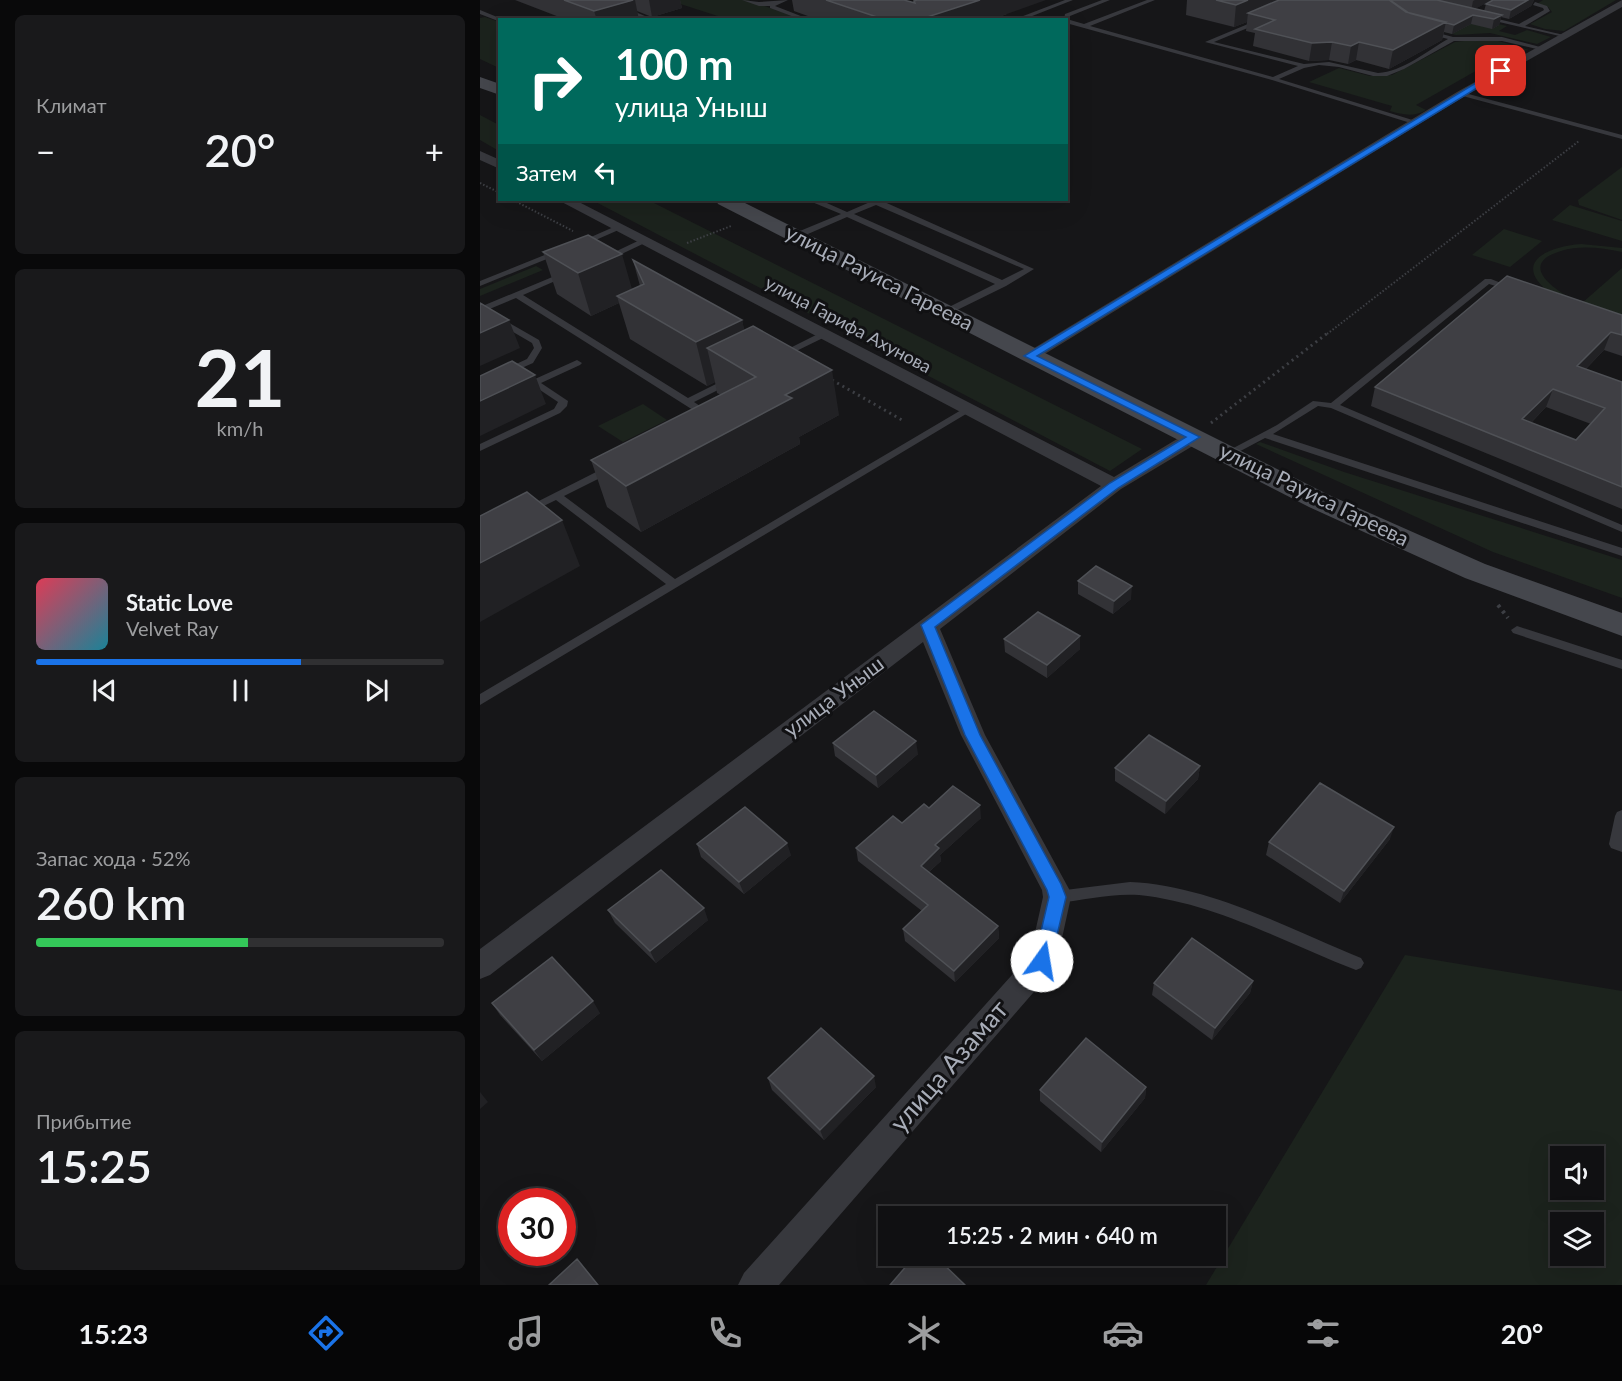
<!DOCTYPE html>
<html lang="ru">
<meta charset="utf-8">
<style>
:root{--surface:#101012;--page:#19191b;--text:#f1f3f6;--muted:#9c9d9f;--line:#303032;--accent:#1a73e8}
body{margin:0;font-family:Lato,sans-serif;background:var(--page);color:var(--text);height:100vh;display:flex;flex-direction:column;font-size:22px;white-space:nowrap}
*{box-sizing:border-box;margin:0}
p{font-size:20px;color:var(--muted)}
.icon{flex:none;width:33px;height:33px;fill:none;stroke:currentColor;stroke-width:2;stroke-linecap:round;stroke-linejoin:round}
.map{position:relative;flex:1;overflow:hidden}
.details{display:flex;flex-direction:column;gap:15px;padding:15px;background:#09090a;width:480px}
.details>*{flex:none}
.top-card{position:absolute;left:18px;top:18px;width:570px;height:183px;border-radius:0px;box-shadow:0 6px 24px #0002,0 0 0 2px var(--line);background:#00695c;color:#fff;overflow:hidden}
.controls{position:absolute;left:1070px;top:1146px;display:grid;gap:12px}
.controls a{display:grid;place-items:center;width:54px;height:54px;border-radius:0px;background:var(--surface);box-shadow:0 6px 24px #0002,0 0 0 2px var(--line);font-size:30px}
.speed{position:absolute;left:18px;top:1188px;display:flex;gap:12px;font-size:30px;font-weight:700;text-align:center}
.speed>*{display:grid;place-content:center;width:78px;height:78px;border-radius:50%;background:var(--surface);box-shadow:0 6px 24px #0002,0 0 0 2px var(--line);line-height:1}
.speed .limit{border:9px solid #d22;background:#fff;color:#111}
.pin{position:absolute;display:grid;place-items:center;width:51px;height:51px;color:#fff;margin:-26px;border-radius:12px;box-shadow:0 3px 9px #0006}
.me{position:absolute;width:66px;margin:-33px;rotate:13deg;stroke-linejoin:round;filter:drop-shadow(0 0 4px #0008)}
.turn{display:flex;align-items:center;gap:21px;height:126px;padding:0 18px;font-size:27px}
.turn .icon{width:78px;height:78px;stroke-width:2.5}
.turn b{display:block;font-size:42px;line-height:51px}
.then{display:flex;align-items:center;height:57px;padding:0 18px;background:#0003;gap:12px;font-size:22px}
.big{font-size:45px;font-weight:600;line-height:1.1}
.details .widget{flex:1;display:flex;flex-direction:column;justify-content:center;gap:9px;min-width:0;padding:0 21px;border-radius:9px;background:var(--page)}
.details .dial{align-items:center;gap:0}
.dial b{font-size:78px;line-height:1}
.song{display:flex;align-items:center;gap:18px}
.cover{width:72px;height:72px;border-radius:9px;background:linear-gradient(135deg,hsl(350 70% 55%),hsl(190 70% 35%))}
.played{height:6px;border-radius:3px;background:linear-gradient(90deg,var(--accent) 65%,var(--line) 65%)}
.keys{display:flex;justify-content:space-around;direction:ltr}
.heat{display:flex;justify-content:space-between;align-items:center;font-size:33px;direction:ltr}
.charge{height:9px;border-radius:4px;background:linear-gradient(90deg,#34c759 52%,var(--line) 0)}
.trip{position:absolute;left:398px;top:1206px;width:348px;height:60px;border-radius:0px;background:var(--surface);box-shadow:0 6px 24px #0002,0 0 0 2px var(--line);font-weight:600;line-height:60px;text-align:center}
.menu{display:flex;height:96px;justify-content:space-around;align-items:center;background:#060607;color:var(--muted)}
.menu .icon{width:42px;height:42px}
.menu .on{color:var(--accent)}
.menu b{font-size:27px;color:var(--text)}
main{display:flex;flex:1;min-height:0}
.map>svg:first-child{display:block}
.green{fill:#1c231d;fill-rule:evenodd}
.lines{fill:none;stroke-linecap:round;stroke-linejoin:round}
.path-far2{stroke:#3d3f44;stroke-width:2;stroke-dasharray:1.5 2;stroke-linecap:butt}
.path-far1{stroke:#3d3f44;stroke-width:3;stroke-dasharray:2 4;stroke-linecap:butt}
.path{stroke:#3d3f44;stroke-width:4;stroke-dasharray:3 4.5;stroke-linecap:butt}
.lane{fill:#37383d;fill-rule:evenodd}
.street{fill:#37383d;fill-rule:evenodd}
.secondary{fill:#45474d;fill-rule:evenodd}
.wall{fill:#323236;fill-rule:evenodd}
.shaded-wall{fill:#212124}
.building{fill:#3f3f44;stroke:#4f5156;stroke-width:1.5;fill-rule:evenodd}
.route{fill:#1a73e8;stroke:#114b97;stroke-width:1.5}
.labels{text-anchor:middle;stroke-width:6;stroke-linejoin:round;paint-order:stroke}
.far-street-label{font-size:18px;fill:#a8adb8;stroke:#111113}
.street-label{font-size:21px;fill:#a8adb8;stroke:#111113}
.near-street-label{font-size:26px;fill:#a8adb8;stroke:#111113}
</style>
<main>
<section class="details">
<div class="widget"><p>Климат</p>
<div class="heat"><a>−</a><b class="big">20°</b><a>+</a></div>
</div>
<div class="widget dial"><b>21</b><p>km/h</p></div>
<div class="widget">
<div class="song"><i class="cover"></i><div><b>Static Love</b><p>Velvet Ray</p></div></div>
<div class="played"></div>
<div class="keys"><svg class="icon" aria-label="previous" viewBox="0 0 24 24"><path d="M18 5L8 12l10 7zM5 5v14"/></svg><svg class="icon" aria-label="pause" viewBox="0 0 24 24"><path d="M8 5v14M16 5v14"/></svg><svg class="icon" aria-label="next" viewBox="0 0 24 24"><path d="M6 5l10 7-10 7zM19 5v14"/></svg></div>
</div>
<div class="widget"><p>Запас хода · 52%</p><b class="big">260 km</b><div class="charge"></div></div>
<div class="widget"><p>Прибытие</p><b class="big">15:25</b></div>
</section>
<div class="map">
<svg width="1142" height="1285" viewBox="0 0 1142 1285">
<rect width="100%" height="100%" fill="#161618"/>
<!-- green -->
<path class="green" d="M 188,0 L 268,0 L 320,19 L 247,19 Z
M 866,0 L 935,4 L 1027,26 L 1019,31 L 1035,35 L 1047,30 L 1071,37 L 1057,44 L 1010,33 L 976,35 L 932,24 Z
M 1063,0 L 1136,0 L 1084,31 L 1065,29 L 1050,24 L 1072,12 L 1068,7 L 1057,4 Z
M 5,17 L 19,22 L 19,68 L 0,59 L 0,18 Z
M 993,40 L 1015,40 L 1049,50 L 1029,52 L 936,105 L 946,110 C 935,117 923,115 910,111 L 912,106 L 829,82 L 859,68 L 890,76 L 912,75 L 975,42 Z
M 0,115 L 19,125 L 19,151 L 0,140 Z
M 1142,167 L 1142,220 L 1099,205 L 1098,200 Z
M 112,200 L 168,200 L 662,449 L 630,471 Z
M 1090,205 L 1142,221 L 1142,241 L 1072,220 Z
M 1024,229 L 1062,241 L 1030,267 L 992,255 Z
M 1101,244 L 1142,248 L 1142,252 C 1122,248 1101,245 1081,251 C 1033,265 1081,295 1102,303 L 1142,268 L 1142,320 L 1073,295 C 1030,264 1065,247 1101,244 Z
M 56,266 L 63,270 L 0,296 L 0,289 Z
M 163,404 L 187,420 L 143,442 L 118,426 Z
M 780,442 L 864,472 L 1142,560 L 1142,598 L 1013,552 L 776,444 Z
M 925,955 L 1142,991 L 1142,1285 L 726,1285 ZM 1080,1156 L 1113,1156 L 1113,1190 L 1080,1190 ZM 1080,1222 L 1113,1222 L 1113,1256 L 1080,1256 Z"/>
<g class="lines">
<!-- path-far2 -->
<path class="path-far2" d="M 0,183 L 20,193
M 33,200 L 93,231
M 207,243 L 251,226
M 847,334 L 1099,141"/>
<!-- path-far1 -->
<path class="path-far1" d="M 352,380 L 422,420
M 731,423 L 849,332"/>
<!-- path -->
<path class="path" d="M 1018,605 L 1028,618"/>
<!-- lane -->
<path class="lane" d="M 262,0 L 279,2 L 308,0 L 295,6 L 331,20 L 322,20 L 290,8 L 290,6 L 279,6 Z
M 585,0 L 593,0 L 542,20 L 533,20 Z
M 622,0 L 630,0 L 590,16 L 590,20 L 604,24 L 667,0 L 675,0 L 610,26 L 793,77 L 818,66 L 725,42 L 780,19 L 782,22 L 734,42 L 824,64 L 849,62 L 898,73 C 922,72 947,51 968,39 L 945,33 L 947,30 L 973,37 L 1022,37 L 1064,48 L 1061,50 L 1022,41 L 974,41 L 924,69 L 907,76 L 893,76 L 859,67 L 839,65 L 824,68 L 799,79 L 939,122 L 939,124 L 937,125 L 792,80 L 586,23 L 586,20 L 584,20 L 585,14 Z
M 1055,2 L 1067,6 L 1070,11 L 1045,26 L 1084,35 L 1084,37 L 1002,18 L 1005,16 L 1039,24 L 1064,10 L 1063,8 L 1053,5 Z
M 146,8 L 172,19 L 172,20 L 164,20 L 144,11 Z
M 0,10 L 22,19 L 22,20 L 18,21 L 0,14 Z
M 981,92 L 1142,135 L 1142,139 L 979,95 L 978,94 Z
M 332,200 L 340,200 L 367,212 L 390,202 L 388,200 L 400,200 L 554,269 L 526,286 L 469,314 L 463,314 L 463,310 L 515,284 L 367,217 L 321,237 L 315,237 L 315,233 L 361,214 L 332,202 ZM 396,205 L 544,269 L 522,280 L 374,214 Z
M 136,226 L 143,228 L 102,246 L 95,244 Z
M 162,239 L 169,241 L 129,260 L 122,258 Z
M 77,250 L 84,252 L 0,286 L 0,281 Z
M 82,273 L 89,275 L 43,295 L 208,398 L 246,379 L 252,379 L 252,383 L 214,402 L 220,406 L 224,413 L 219,423 L 213,423 L 211,421 L 214,413 L 213,410 L 36,298 L 0,313 L 0,307 Z
M 1005,279 L 1011,279 L 1036,289 L 1032,291 L 1009,284 L 860,405 L 1142,525 L 1142,532 L 851,408 L 838,406 L 793,434 L 1142,548 L 1142,556 L 785,438 L 751,456 L 747,457 L 742,454 L 797,425 L 833,401 L 851,403 Z
M 19,317 L 59,340 L 62,348 L 53,363 L 26,375 L 23,374 L 23,370 L 47,359 L 54,348 L 52,343 L 16,322 L 15,320 Z
M 344,331 L 348,334 L 347,336 L 302,358 L 296,358 L 294,356 Z
M 97,360 L 102,363 L 100,365 L 61,383 L 88,401 L 87,406 L 80,413 L 0,451 L 0,444 L 74,409 L 78,402 L 42,378 L 42,374 L 48,374 L 55,379 Z
M 488,406 L 491,407 L 491,411 L 0,705 L 0,694 L 186,584 L 76,500 L 47,514 L 42,511 L 43,509 L 126,467 L 134,467 L 134,471 L 84,496 L 195,579 Z
M 1037,626 L 1142,660 L 1142,669 L 1033,633 L 1031,630 Z
M 1142,810 L 1142,852 L 1131,848 L 1129,844 L 1135,816 L 1137,812 Z
M 650,882 C 728,885 810,929 881,958 L 884,963 L 881,968 L 876,970 C 805,943 736,903 659,895 C 632,893 604,900 577,903 L 572,901 L 570,897 L 572,893 L 577,891 Z"/>
<!-- street -->
<path class="street" d="M 1142,0 L 1142,7 L 985,96 L 555,360 L 549,361 L 541,356 L 977,92 Z
M 0,151 L 20,160 L 20,169 L 0,160 Z
M 78,200 L 95,200 L 634,477 L 707,433 L 721,433 L 723,437 L 721,441 L 641,489 L 460,629 L 505,735 L 589,889 L 591,897 L 577,961 L 573,970 L 299,1285 L 258,1285 L 264,1273 L 550,955 L 563,897 L 562,890 L 481,735 L 443,642 L 10,975 L 0,979 L 0,949 L 621,486 Z"/>
<!-- secondary -->
<path class="secondary" d="M 0,77 L 20,84 L 20,95 L 0,88 Z
M 236,200 L 259,200 L 849,495 L 1005,564 L 1142,613 L 1142,636 L 985,578 L 829,507 L 238,204 Z"/>
</g>
<!-- wall -->
<path class="wall" d="M 35,0 L 200,0 L 202,8 L 172,17 L 157,11 L 159,20 L 87,20 Z
M 312,0 L 424,0 L 434,3 L 527,14 L 510,20 L 339,20 L 314,11 Z
M 707,0 L 1012,0 L 994,9 L 1004,11 L 1006,4 L 1013,0 L 1054,0 L 1051,6 L 1029,19 L 1021,17 L 1019,25 L 1012,29 L 991,24 L 972,34 L 964,32 L 962,40 L 909,69 L 876,60 L 868,64 L 849,60 L 829,61 L 773,46 L 775,33 L 766,31 L 767,22 L 754,27 L 706,15 Z
M 63,252 L 152,289 L 160,286 L 153,260 L 262,320 L 264,330 L 359,415 L 319,437 L 320,444 L 161,532 L 127,507 L 111,460 L 241,395 L 237,393 L 235,382 L 227,386 L 150,339 L 139,303 L 111,316 L 77,294 Z
M 1142,315 L 1142,356 L 1124,350 L 1106,369 L 1142,382 L 1142,509 L 891,406 L 895,387 ZM 1066,407 L 1111,424 L 1096,440 L 1051,423 Z
M 598,581 L 651,599 L 633,614 L 598,594 Z
M 600,636 L 600,649 L 567,678 L 525,652 L 524,639 Z
M 353,743 L 438,754 L 398,788 L 355,756 Z
M 720,766 L 718,779 L 685,814 L 635,781 L 635,768 Z
M 449,808 L 501,818 L 460,855 L 461,861 L 449,872 L 518,926 L 519,938 L 475,982 L 425,941 L 423,929 L 442,911 L 378,861 L 376,848 Z
M 910,839 L 860,903 L 786,855 L 789,842 Z
M 217,844 L 311,855 L 264,894 L 221,857 Z
M 128,910 L 228,920 L 176,963 L 135,923 Z
M 773,981 L 770,993 L 732,1040 L 672,995 L 674,983 Z
M 12,1003 L 120,1013 L 62,1061 L 20,1015 Z
M 288,1078 L 396,1087 L 344,1140 L 292,1090 Z
M 666,1087 L 665,1098 L 621,1152 L 560,1101 L 560,1090 Z"/>
<!-- shaded-wall -->
<path class="shaded-wall" d="M 155,0 L 159,20 L 117,20 L 114,11 Z
M 169,0 L 200,0 L 202,8 L 172,17 Z
M 500,0 L 566,0 L 510,20 L 438,20 Z
M 768,0 L 805,0 L 768,13 L 767,22 L 754,27 L 756,5 Z
M 995,0 L 1012,0 L 991,11 L 993,1 Z
M 1048,0 L 1054,0 L 1051,6 L 1029,19 L 1031,10 Z
M 993,15 L 991,24 L 972,34 L 974,25 Z
M 1022,15 L 1019,25 L 1012,29 L 1014,19 Z
M 966,22 L 962,40 L 909,69 L 913,50 Z
M 852,42 L 849,60 L 829,61 L 832,43 Z
M 879,42 L 876,60 L 868,64 L 871,46 Z
M 142,254 L 154,296 L 137,296 L 139,303 L 111,316 L 98,273 Z
M 29,320 L 40,348 L 0,366 L 0,333 Z
M 262,320 L 272,364 L 227,348 L 235,382 L 227,386 L 216,342 Z
M 1131,332 L 1124,350 L 1091,384 L 1097,366 Z
M 352,370 L 359,415 L 319,437 L 320,444 L 161,532 L 146,486 L 305,395 Z
M 55,375 L 66,404 L 0,436 L 0,401 Z
M 1073,389 L 1066,407 L 1036,438 L 1042,419 Z
M 82,520 L 100,566 L 0,622 L 0,563 Z
M 652,586 L 651,599 L 633,614 L 634,601 Z
M 600,636 L 600,649 L 567,678 L 567,665 Z
M 436,741 L 438,754 L 398,788 L 396,775 Z
M 720,766 L 718,779 L 685,814 L 686,801 Z
M 500,805 L 501,818 L 460,855 L 461,861 L 442,878 L 441,866 L 455,845 Z
M 914,827 L 910,839 L 860,903 L 864,891 Z
M 307,843 L 311,855 L 264,894 L 259,882 Z
M 224,908 L 228,920 L 176,963 L 170,951 Z
M 518,926 L 519,938 L 475,982 L 474,971 Z
M 773,981 L 770,993 L 732,1040 L 735,1028 Z
M 113,1001 L 120,1013 L 62,1061 L 54,1050 Z
M 394,1076 L 396,1087 L 344,1140 L 340,1130 Z
M 666,1087 L 665,1098 L 621,1152 L 622,1142 Z
M 0,1092 L 8,1102 L 0,1109 Z"/>
<!-- building -->
<path class="building" d="M 84,0 L 153,0 L 114,11 Z
M 346,0 L 424,0 L 435,3 L 434,1 L 437,0 L 500,0 L 438,20 L 406,20 Z
M 736,0 L 768,0 L 756,5 Z
M 799,0 L 909,0 L 926,12 L 966,22 L 913,50 L 879,42 L 871,46 L 852,42 L 832,43 L 775,29 L 795,20 L 768,13 Z
M 910,0 L 957,0 L 1022,15 L 1014,19 L 993,15 L 974,25 L 929,13 Z
M 1013,0 L 1048,0 L 1031,10 L 1006,4 Z
M 108,235 L 142,254 L 98,273 L 63,252 Z
M 153,260 L 262,320 L 216,342 L 137,296 L 164,284 Z
M 1027,276 L 1142,315 L 1142,335 L 1131,332 L 1097,366 L 1142,382 L 1142,487 L 895,387 ZM 1073,389 L 1125,408 L 1096,440 L 1042,419 Z
M 0,303 L 29,320 L 0,333 Z
M 273,326 L 352,370 L 305,395 L 312,398 L 146,486 L 111,460 L 276,377 L 227,348 Z
M 32,361 L 55,375 L 0,401 L 0,376 Z
M 47,492 L 82,520 L 0,563 L 0,516 Z
M 616,566 L 652,586 L 634,601 L 598,581 Z
M 558,612 L 600,636 L 567,665 L 524,639 Z
M 394,711 L 436,741 L 396,775 L 353,743 Z
M 669,735 L 720,766 L 686,801 L 635,768 Z
M 840,783 L 914,827 L 864,891 L 789,842 Z
M 473,786 L 500,805 L 455,845 L 459,848 L 441,866 L 518,926 L 474,971 L 423,929 L 448,905 L 376,848 L 413,816 L 422,823 L 444,804 L 449,808 Z
M 265,807 L 307,843 L 259,882 L 217,844 Z
M 181,870 L 224,908 L 170,951 L 128,910 Z
M 712,938 L 773,981 L 735,1028 L 674,983 Z
M 72,957 L 113,1001 L 54,1050 L 12,1003 Z
M 341,1028 L 394,1076 L 340,1130 L 288,1078 Z
M 606,1038 L 666,1087 L 622,1142 L 560,1090 Z
M 435,1256 L 455,1256 L 485,1285 L 410,1285 Z
M 97,1259 L 118,1285 L 69,1285 Z"/>
<!-- route -->
<path class="route" d="M 1019,69 L 1025,71 L 557,356 L 720,437 L 638,488 L 455,627 L 500,735 L 581,884 L 586,897 L 571,961 L 569,966 L 562,969 L 556,966 L 554,961 L 569,897 L 567,890 L 485,735 L 441,625 L 630,483 L 706,437 L 544,356 Z"/>
<g class="labels">
<!-- far-street labels -->
<g class="far-street-label">
<text transform="translate(368 325) rotate(28)" y="6">улица Гарифа Ахунова</text>
</g>
<!-- street labels -->
<g class="street-label">
<text transform="translate(399 278) rotate(27)" y="7">улица Рауиса Гареева</text>
<text transform="translate(834 495) rotate(26)" y="7">улица Рауиса Гареева</text>
<text transform="translate(354 697) rotate(-37)" y="7">улица Уныш</text>
</g>
<!-- near-street labels -->
<g class="near-street-label">
<text transform="translate(469 1066) rotate(-49)" y="9">улица Азамат</text>
</g>
</g>
</svg>
<div class="controls">
<a><svg class="icon" aria-label="sound" viewBox="0 0 24 24"><path d="M4 9h4l5-4v14l-5-4H4zM17 9q2 3 0 6"/></svg></a>
<a><svg class="icon" aria-label="layers" viewBox="0 0 24 24"><path d="M12 4l9 5-9 5-9-5zM3 14l9 5 9-5"/></svg></a>
</div>
<div class="speed"><div class="limit">30</div></div>
<div class="pin" style="left:1021px;top:71px;background:#d93025"><svg class="icon" aria-label="arrive" viewBox="0 0 24 24"><path d="M6 21V4h12l-3 4 3 4H6"/></svg></div>
<svg class="me" style="left:562px;top:961px" viewBox="-20 -20 40 40"><circle r="19" fill="#fff"/><path d="M0-13L10 11 0 6-10 11z" fill="#1a73e8"/></svg>
<div class="trip">15:25 · 2 мин · 640 m</div>
<div class="top-card">
<div class="turn"><svg class="icon" aria-label="right" viewBox="0 0 24 24"><path d="M7 20v-9h11M14 6l5 5-5 5"/></svg><div><b>100 m</b>улица Уныш</div></div>
<div class="then">Затем<svg class="icon" aria-label="left" viewBox="0 0 24 24"><path d="M17 20v-9H6M10 6l-5 5 5 5"/></svg></div>
</div>
</div>
</main>
<nav class="menu">
<b>15:23</b>
<svg class="icon on" aria-label="directions" viewBox="0 0 24 24"><path d="M12 3l9 9-9 9-9-9zM9 14v-3h6M13 9l2 2-2 2"/></svg>
<svg class="icon" aria-label="music" viewBox="0 0 24 24"><path d="M9 18V5l10-2v13"/><circle cx="6" cy="18" r="3"/><circle cx="16" cy="16" r="3"/></svg>
<svg class="icon" aria-label="phone" viewBox="0 0 24 24"><path d="M5 4h4l2 5-3 2q2 4 5 5l2-3 5 2v4C11 20 4 13 5 4z"/></svg>
<svg class="icon" aria-label="climate" viewBox="0 0 24 24"><path d="M12 3v18M4 7l16 10M4 17L20 7"/></svg>
<svg class="icon" aria-label="car" viewBox="0 0 24 24"><path d="M5 17H2v-5l4-1 3-4h7l3 4 3 1v5h-3M9 17h6M6 11h13"/><circle cx="7" cy="17" r="2"/><circle cx="17" cy="17" r="2"/></svg>
<svg class="icon" aria-label="filters" viewBox="0 0 24 24"><path d="M4 7h16M4 17h16"/><circle cx="9" cy="7" r="2"/><circle cx="15" cy="17" r="2"/></svg>
<b>20°</b>
</nav>
